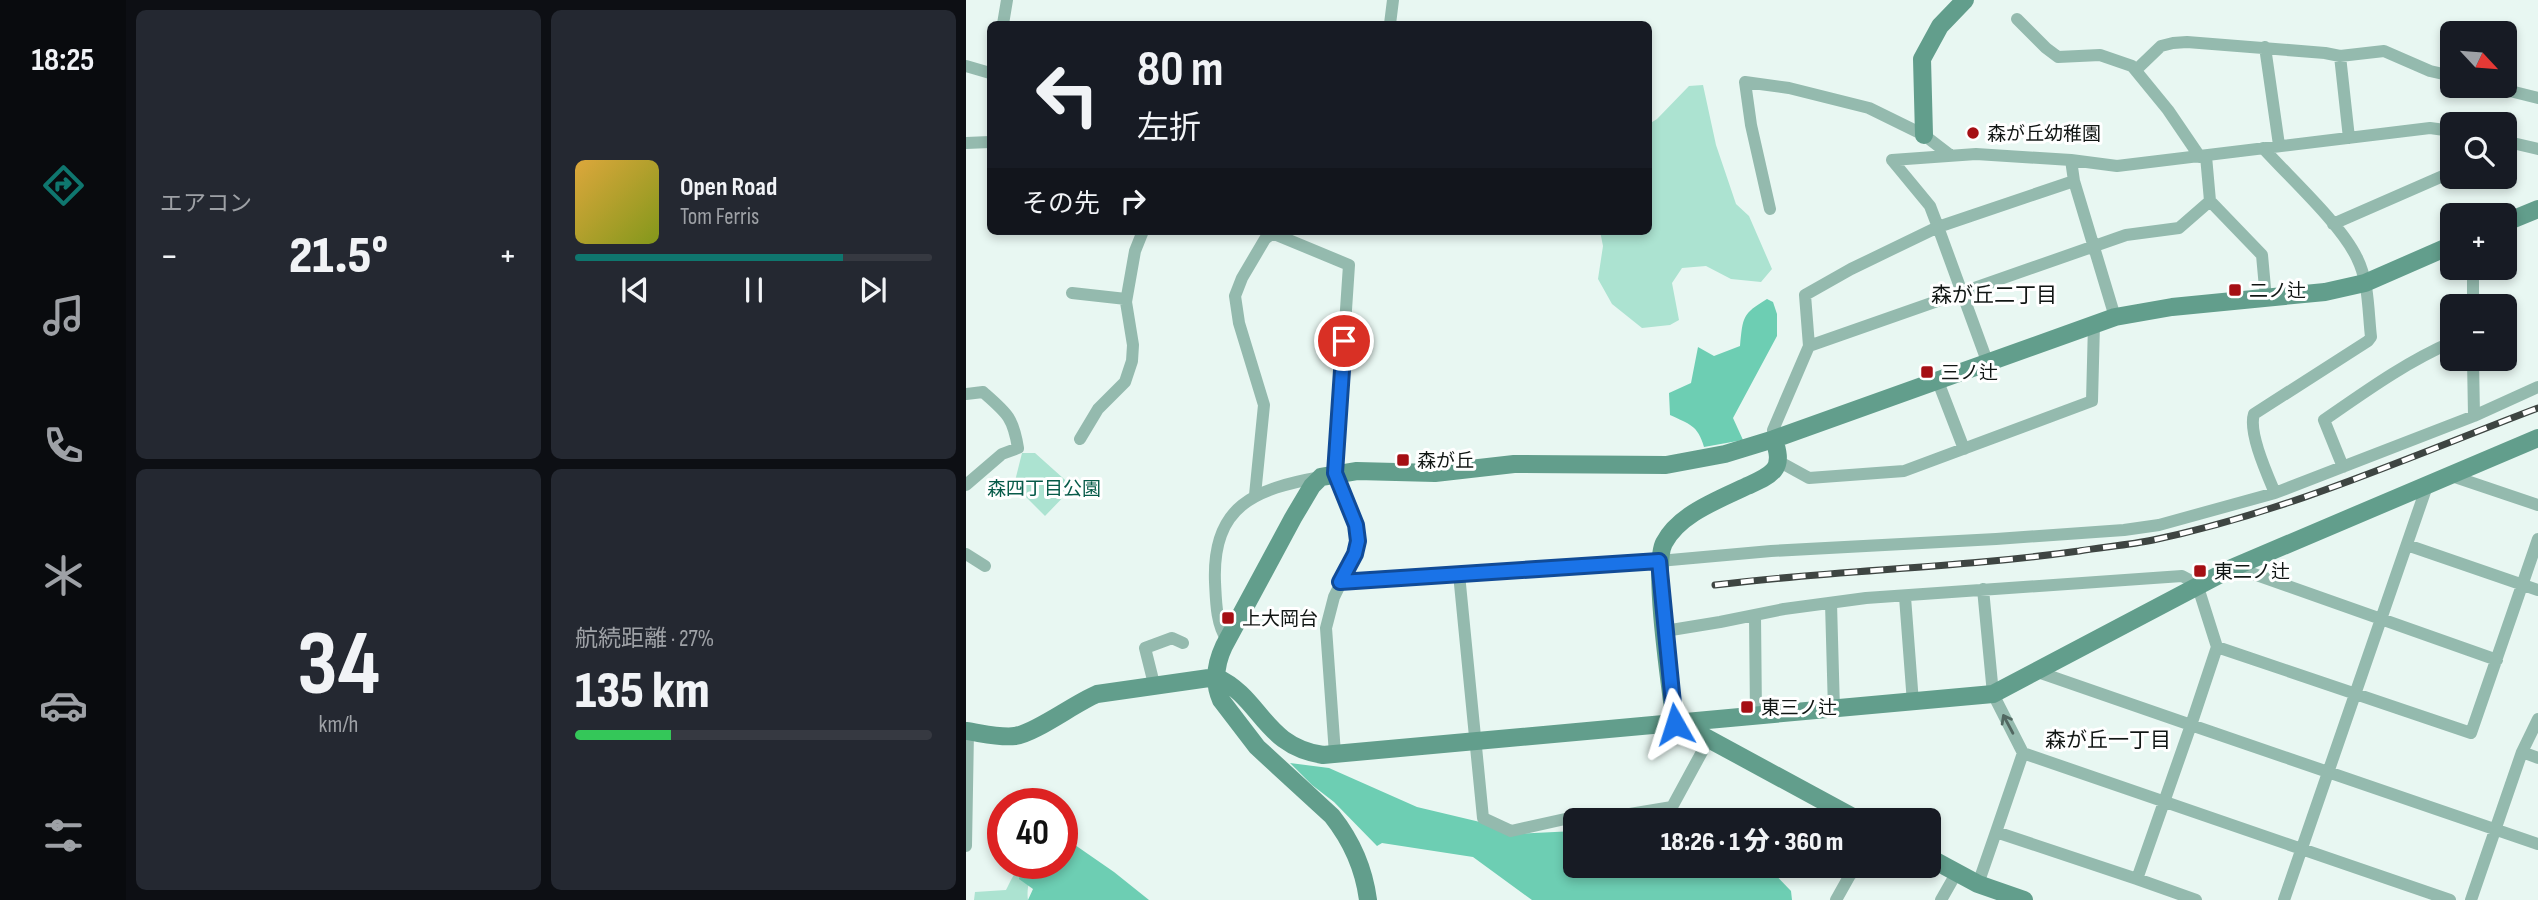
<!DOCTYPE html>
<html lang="ja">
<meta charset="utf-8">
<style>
:root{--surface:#171b24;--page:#242831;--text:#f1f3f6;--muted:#9ea1a6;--line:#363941;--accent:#0f766e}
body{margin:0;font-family:"Sofia Sans Condensed","Noto Sans JP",sans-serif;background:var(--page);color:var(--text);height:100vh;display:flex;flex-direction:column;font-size:26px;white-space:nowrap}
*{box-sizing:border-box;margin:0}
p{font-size:23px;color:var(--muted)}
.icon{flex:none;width:38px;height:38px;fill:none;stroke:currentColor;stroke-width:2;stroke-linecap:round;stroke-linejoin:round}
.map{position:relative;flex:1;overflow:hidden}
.details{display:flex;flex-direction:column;gap:10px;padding:10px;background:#0d0f14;width:840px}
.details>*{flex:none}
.hud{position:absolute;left:21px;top:21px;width:665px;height:214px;border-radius:10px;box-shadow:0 4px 10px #0003;background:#171b24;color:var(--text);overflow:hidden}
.needle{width:46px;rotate:116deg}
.controls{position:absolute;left:1474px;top:21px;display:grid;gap:14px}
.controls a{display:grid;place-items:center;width:77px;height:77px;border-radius:10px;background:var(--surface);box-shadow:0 4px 10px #0003;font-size:35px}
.speed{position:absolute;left:21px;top:788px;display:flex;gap:14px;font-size:35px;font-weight:700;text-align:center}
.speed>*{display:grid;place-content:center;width:91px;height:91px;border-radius:50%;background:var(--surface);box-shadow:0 4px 10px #0003;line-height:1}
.speed .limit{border:10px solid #d22;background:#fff;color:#111}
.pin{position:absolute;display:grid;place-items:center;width:60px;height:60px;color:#fff;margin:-30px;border:4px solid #fff;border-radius:50%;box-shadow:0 2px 7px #0007}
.me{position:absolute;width:77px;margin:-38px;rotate:354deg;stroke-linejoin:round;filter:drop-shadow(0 0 5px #0008)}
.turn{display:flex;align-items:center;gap:24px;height:147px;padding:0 35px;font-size:32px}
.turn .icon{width:91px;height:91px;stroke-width:2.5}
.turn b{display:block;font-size:49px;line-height:60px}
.then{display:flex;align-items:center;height:66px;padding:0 35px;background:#0003;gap:14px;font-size:26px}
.big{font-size:52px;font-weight:800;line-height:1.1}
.details .widget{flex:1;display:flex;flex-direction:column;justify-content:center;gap:10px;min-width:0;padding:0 24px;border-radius:10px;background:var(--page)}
.details .dial{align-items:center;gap:0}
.dial b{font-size:91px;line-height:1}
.song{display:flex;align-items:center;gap:21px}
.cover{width:84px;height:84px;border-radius:10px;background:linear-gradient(135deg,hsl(40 70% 55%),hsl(70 70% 35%))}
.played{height:7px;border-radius:4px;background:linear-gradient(90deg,var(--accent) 75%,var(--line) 75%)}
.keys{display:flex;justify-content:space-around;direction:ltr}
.heat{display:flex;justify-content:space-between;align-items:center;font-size:38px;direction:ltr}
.charge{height:10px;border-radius:5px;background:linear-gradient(90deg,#34c759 27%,var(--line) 0)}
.details .tiles{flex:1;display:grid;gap:10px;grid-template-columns:repeat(2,1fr)}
.trip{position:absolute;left:597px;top:808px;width:378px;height:70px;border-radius:10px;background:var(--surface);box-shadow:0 4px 10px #0003;font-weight:800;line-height:70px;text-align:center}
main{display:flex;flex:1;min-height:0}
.tab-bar{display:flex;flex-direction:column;width:126px;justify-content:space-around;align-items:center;background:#090b0e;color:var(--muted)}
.tab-bar .icon{width:49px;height:49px}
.tab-bar .selected{color:var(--accent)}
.tab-bar b{font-size:32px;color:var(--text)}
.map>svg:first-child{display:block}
.green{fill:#ace3d1}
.forest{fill:#6dceb3}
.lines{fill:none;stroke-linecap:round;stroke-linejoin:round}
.street{stroke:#94baae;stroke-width:12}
.secondary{stroke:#629e8c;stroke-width:18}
.rail-casing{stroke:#3e4542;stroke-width:7}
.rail{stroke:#fff;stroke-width:4.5;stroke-dasharray:13;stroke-linecap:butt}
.oneway{stroke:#526861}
.route-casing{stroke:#114b97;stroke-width:18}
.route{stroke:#1a73e8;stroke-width:12}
.poi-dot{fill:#a50f14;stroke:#fff;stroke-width:2.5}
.labels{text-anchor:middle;stroke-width:6;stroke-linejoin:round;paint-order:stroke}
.poi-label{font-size:19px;fill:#111614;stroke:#fff;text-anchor:start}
.park-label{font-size:19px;fill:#075b49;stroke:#fff}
.neighbourhood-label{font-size:21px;fill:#111614;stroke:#fff}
</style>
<main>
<nav class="tab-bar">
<b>18:25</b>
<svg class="icon selected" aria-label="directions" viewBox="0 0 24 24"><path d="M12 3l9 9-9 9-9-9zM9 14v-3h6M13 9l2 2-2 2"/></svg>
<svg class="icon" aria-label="music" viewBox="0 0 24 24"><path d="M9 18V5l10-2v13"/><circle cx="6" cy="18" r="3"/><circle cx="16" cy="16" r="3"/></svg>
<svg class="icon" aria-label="phone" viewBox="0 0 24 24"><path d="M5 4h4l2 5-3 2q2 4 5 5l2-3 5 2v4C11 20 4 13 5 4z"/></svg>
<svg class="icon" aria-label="climate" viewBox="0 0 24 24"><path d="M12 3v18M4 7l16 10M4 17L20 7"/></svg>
<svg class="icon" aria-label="car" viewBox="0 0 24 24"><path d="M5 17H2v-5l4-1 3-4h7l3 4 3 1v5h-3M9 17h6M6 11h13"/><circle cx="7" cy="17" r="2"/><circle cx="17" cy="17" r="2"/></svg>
<svg class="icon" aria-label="filters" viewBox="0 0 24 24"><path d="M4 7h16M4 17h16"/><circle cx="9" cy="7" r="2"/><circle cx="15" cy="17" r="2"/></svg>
</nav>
<section class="details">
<div class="tiles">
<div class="widget"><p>エアコン</p>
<div class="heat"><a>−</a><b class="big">21.5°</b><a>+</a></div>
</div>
<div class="widget">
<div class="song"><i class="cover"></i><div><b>Open Road</b><p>Tom Ferris</p></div></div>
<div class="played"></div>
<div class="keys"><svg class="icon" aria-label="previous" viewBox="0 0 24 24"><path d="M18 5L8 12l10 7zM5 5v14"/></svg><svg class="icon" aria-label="pause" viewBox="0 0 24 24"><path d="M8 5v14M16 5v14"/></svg><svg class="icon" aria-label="next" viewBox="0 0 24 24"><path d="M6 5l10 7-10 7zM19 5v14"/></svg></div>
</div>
<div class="widget dial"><b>34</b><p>km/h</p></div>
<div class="widget"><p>航続距離 · 27%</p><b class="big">135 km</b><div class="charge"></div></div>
</div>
</section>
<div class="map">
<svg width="1572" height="900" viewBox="0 0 1572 900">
<rect width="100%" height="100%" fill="#e8f7f2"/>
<!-- green -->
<path class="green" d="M 737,85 L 750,145 L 770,204 L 783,216 L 806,269 L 795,282 L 765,279 L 740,266 L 716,268 L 706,283 L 713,320 L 704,325 L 676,328 L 646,304 L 632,279 L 637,246 L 634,231 L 682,231 L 683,124 L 691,119 L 723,86 Z
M 56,453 L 69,453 L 107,487 L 79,516 L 48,485 Z
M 65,865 C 65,877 60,889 62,900 L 8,900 L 9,892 L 40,890 C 47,877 49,867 65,865 Z"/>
<!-- forest -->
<path class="forest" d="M 801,299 L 807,302 L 811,314 L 811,336 L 767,418 L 777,440 L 738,447 C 732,425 723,424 704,415 L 703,393 L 725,383 L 732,347 L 748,356 L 774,346 C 777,317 776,314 801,299 Z
M 324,763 L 363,768 L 451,807 L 514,822 L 545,834 L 609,831 L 609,866 L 801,866 L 825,891 L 826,900 L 566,900 L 507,857 L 416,843 L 411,846 L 368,802 L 346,785 Z
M 96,836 L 148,872 L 183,900 L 62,900 L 67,889 L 53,879 L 56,863 L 96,863 Z"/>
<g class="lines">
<!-- street -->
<path class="street" d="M 1051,19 L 1080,48 L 1092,57 L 1134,55 L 1166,66 L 1202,110 L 1234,157
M 37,24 L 41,0
M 424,24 L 427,0
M 1299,47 L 1313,145
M 1374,56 L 1383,138
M 0,66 L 24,73
M 1170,70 L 1195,46 L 1207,43 L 1221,42 L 1359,53 L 1374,56 L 1418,51 L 1464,71 L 1486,76
M 1524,86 L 1572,98
M 1538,141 L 1572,149
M 0,143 L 24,142
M 1297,148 C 1323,177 1375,224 1391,258 C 1403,282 1402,311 1405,337 L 1402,341 L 1288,414 C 1282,432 1301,474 1309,493
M 1240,156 L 1244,201 L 1296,255 L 1300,299
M 926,160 L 1010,154 L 1105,160 L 1151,166 L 1464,128 L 1486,131
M 926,160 L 964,206 L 972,227 L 1108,181
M 1105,160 L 1108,181 L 1149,317
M 804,209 L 785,125 L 779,82 L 823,88 L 903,108 L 958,135 L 984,155
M 1367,224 L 1486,172
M 306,233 L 383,265 L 369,473 L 391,525 L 392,541 L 389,554 L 368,597 L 360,628 L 369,754
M 106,293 L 160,299
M 1507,306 L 1507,268
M 843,346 L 1160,235 L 1213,228 L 1244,201
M 1507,359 L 1508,416
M 971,379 L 998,449
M 0,394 L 17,392 C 41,413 47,417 52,448 L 36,454 L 0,485
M 114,439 L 132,409 L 159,382 L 166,361 L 167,345 L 160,302 L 169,251 L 177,231
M 808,439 L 807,430 L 843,346 L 839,295 L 885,269 L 972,227 L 1021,361
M 812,461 L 843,478 L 938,471 L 1126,401 L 1128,324
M 1377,467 L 1358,420 C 1400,391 1440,362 1486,342
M 1483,475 L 1572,505
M 289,495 L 298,405 L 273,323 L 269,296 L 276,278 L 299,239 L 309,231
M 1441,545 L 1572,590
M 0,554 L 19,566
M 1268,567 L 1531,660
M 493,574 L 517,818 L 545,831 L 608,817 L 664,814 L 706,807 L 743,739
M 374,582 L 693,561 L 805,551 L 1030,539 L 1158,530 L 1193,525 L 1309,493 L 1508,416 L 1572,387
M 1017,589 L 1027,694 L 1057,753 L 1484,900
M 939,597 L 947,703
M 865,603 L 868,710
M 789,615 L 790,717
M 699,631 L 754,622 L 818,609 L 900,598 L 1216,576 L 1231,584 L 1251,647 L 1225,725 L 1572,844
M 261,640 C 250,624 250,601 249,582 C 246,505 289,489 355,477
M 1251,647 L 1505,733 L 1572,539
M 188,684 L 179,648 L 206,638 L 217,643
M 1556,752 L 1572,758
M 1057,753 L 1030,832 L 1171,879 L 1225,725 L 1072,672
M 0,846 L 2,732
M 1171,879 L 1230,900
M 1012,884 L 1030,832
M 870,900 L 884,875 L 894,866
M 975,900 L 991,872
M 1318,900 L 1462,483
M 1505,900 L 1556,752 L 1572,719"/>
<!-- secondary -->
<path class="secondary" d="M 958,135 L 956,59 L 974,26 L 999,0
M 1538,223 L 1572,209
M 709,724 C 705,692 686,565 698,543 C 713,514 752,500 781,486 C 790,482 801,478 808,470 C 815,461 811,449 808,439
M 715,724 L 894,821
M 0,731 C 15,733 34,738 49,736 C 68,734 109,703 131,694 L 250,677 C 296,698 297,746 357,755 L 1027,694 L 1268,567 L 1572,438
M 962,857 L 1012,884 L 1058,900
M 402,900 C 398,869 385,840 366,816 L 291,747 L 255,700 C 247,682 250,663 258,646 L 327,518 L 346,486 L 355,477 L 391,471 L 469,473 L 548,464 L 700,465 L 759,454 L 808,439 L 1149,317 L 1206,307 L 1359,292 L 1399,283 L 1486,245"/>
<!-- rail casing -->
<g class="rail-casing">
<path id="rail" d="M 749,585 C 870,570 992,568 1113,551 C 1137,547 1163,545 1187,540 C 1321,512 1445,456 1572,408"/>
</g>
<!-- rail -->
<use href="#rail" class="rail"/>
</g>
<!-- one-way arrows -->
<defs><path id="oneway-shaft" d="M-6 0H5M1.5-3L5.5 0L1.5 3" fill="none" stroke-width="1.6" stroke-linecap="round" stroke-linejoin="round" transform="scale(1.75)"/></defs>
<use class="oneway" href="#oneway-shaft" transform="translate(1042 724) rotate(-118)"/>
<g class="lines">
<!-- route casing -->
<g class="route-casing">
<path id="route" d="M 378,341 L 369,473 L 390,525 L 392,541 L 389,554 L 374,582 L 693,561 L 709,724"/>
</g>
<!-- route -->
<use href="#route" class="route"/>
</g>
<!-- markers -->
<g class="poi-dot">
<circle cx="1007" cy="133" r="7"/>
<rect x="1262" y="283" width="14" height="14" rx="3.5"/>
<rect x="954" y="365" width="14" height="14" rx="3.5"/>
<rect x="430" y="453" width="14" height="14" rx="3.5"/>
<rect x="1227" y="564" width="14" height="14" rx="3.5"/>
<rect x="255" y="611" width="14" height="14" rx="3.5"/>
<rect x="774" y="700" width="14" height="14" rx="3.5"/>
</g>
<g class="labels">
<!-- poi labels -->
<g class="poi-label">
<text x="1021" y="140">森が丘幼稚園</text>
<text x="1283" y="297">二ノ辻</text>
<text x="975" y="379">三ノ辻</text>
<text x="451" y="467">森が丘</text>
<text x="1248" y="578">東二ノ辻</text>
<text x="276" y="625">上大岡台</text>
<text x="795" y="714">東三ノ辻</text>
</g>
<!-- park labels -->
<g class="park-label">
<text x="78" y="495">森四丁目公園</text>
</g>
<!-- neighbourhood labels -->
<g class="neighbourhood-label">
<text x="1028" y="302">森が丘二丁目</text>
<text x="1142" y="747">森が丘一丁目</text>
</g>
</g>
</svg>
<div class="controls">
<a><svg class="needle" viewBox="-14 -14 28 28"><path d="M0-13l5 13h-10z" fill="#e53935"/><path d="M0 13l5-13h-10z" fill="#9ea1a6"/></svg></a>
<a><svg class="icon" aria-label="search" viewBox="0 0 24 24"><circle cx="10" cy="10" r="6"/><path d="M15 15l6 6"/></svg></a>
<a>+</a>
<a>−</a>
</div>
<div class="speed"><div class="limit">40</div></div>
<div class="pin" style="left:378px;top:341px;background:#d93025"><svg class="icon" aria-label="arrive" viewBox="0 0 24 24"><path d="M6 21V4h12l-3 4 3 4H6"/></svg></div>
<svg class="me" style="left:709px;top:724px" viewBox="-20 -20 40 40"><path d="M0-17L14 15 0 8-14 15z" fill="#1a73e8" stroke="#fff" stroke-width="4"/></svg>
<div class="trip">18:26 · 1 分 · 360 m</div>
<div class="hud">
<div class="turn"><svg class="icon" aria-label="left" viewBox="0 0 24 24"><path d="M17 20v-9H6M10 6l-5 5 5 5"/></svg><div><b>80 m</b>左折</div></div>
<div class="then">その先<svg class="icon" aria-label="right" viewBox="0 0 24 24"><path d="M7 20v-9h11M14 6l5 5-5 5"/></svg></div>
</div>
</div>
</main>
